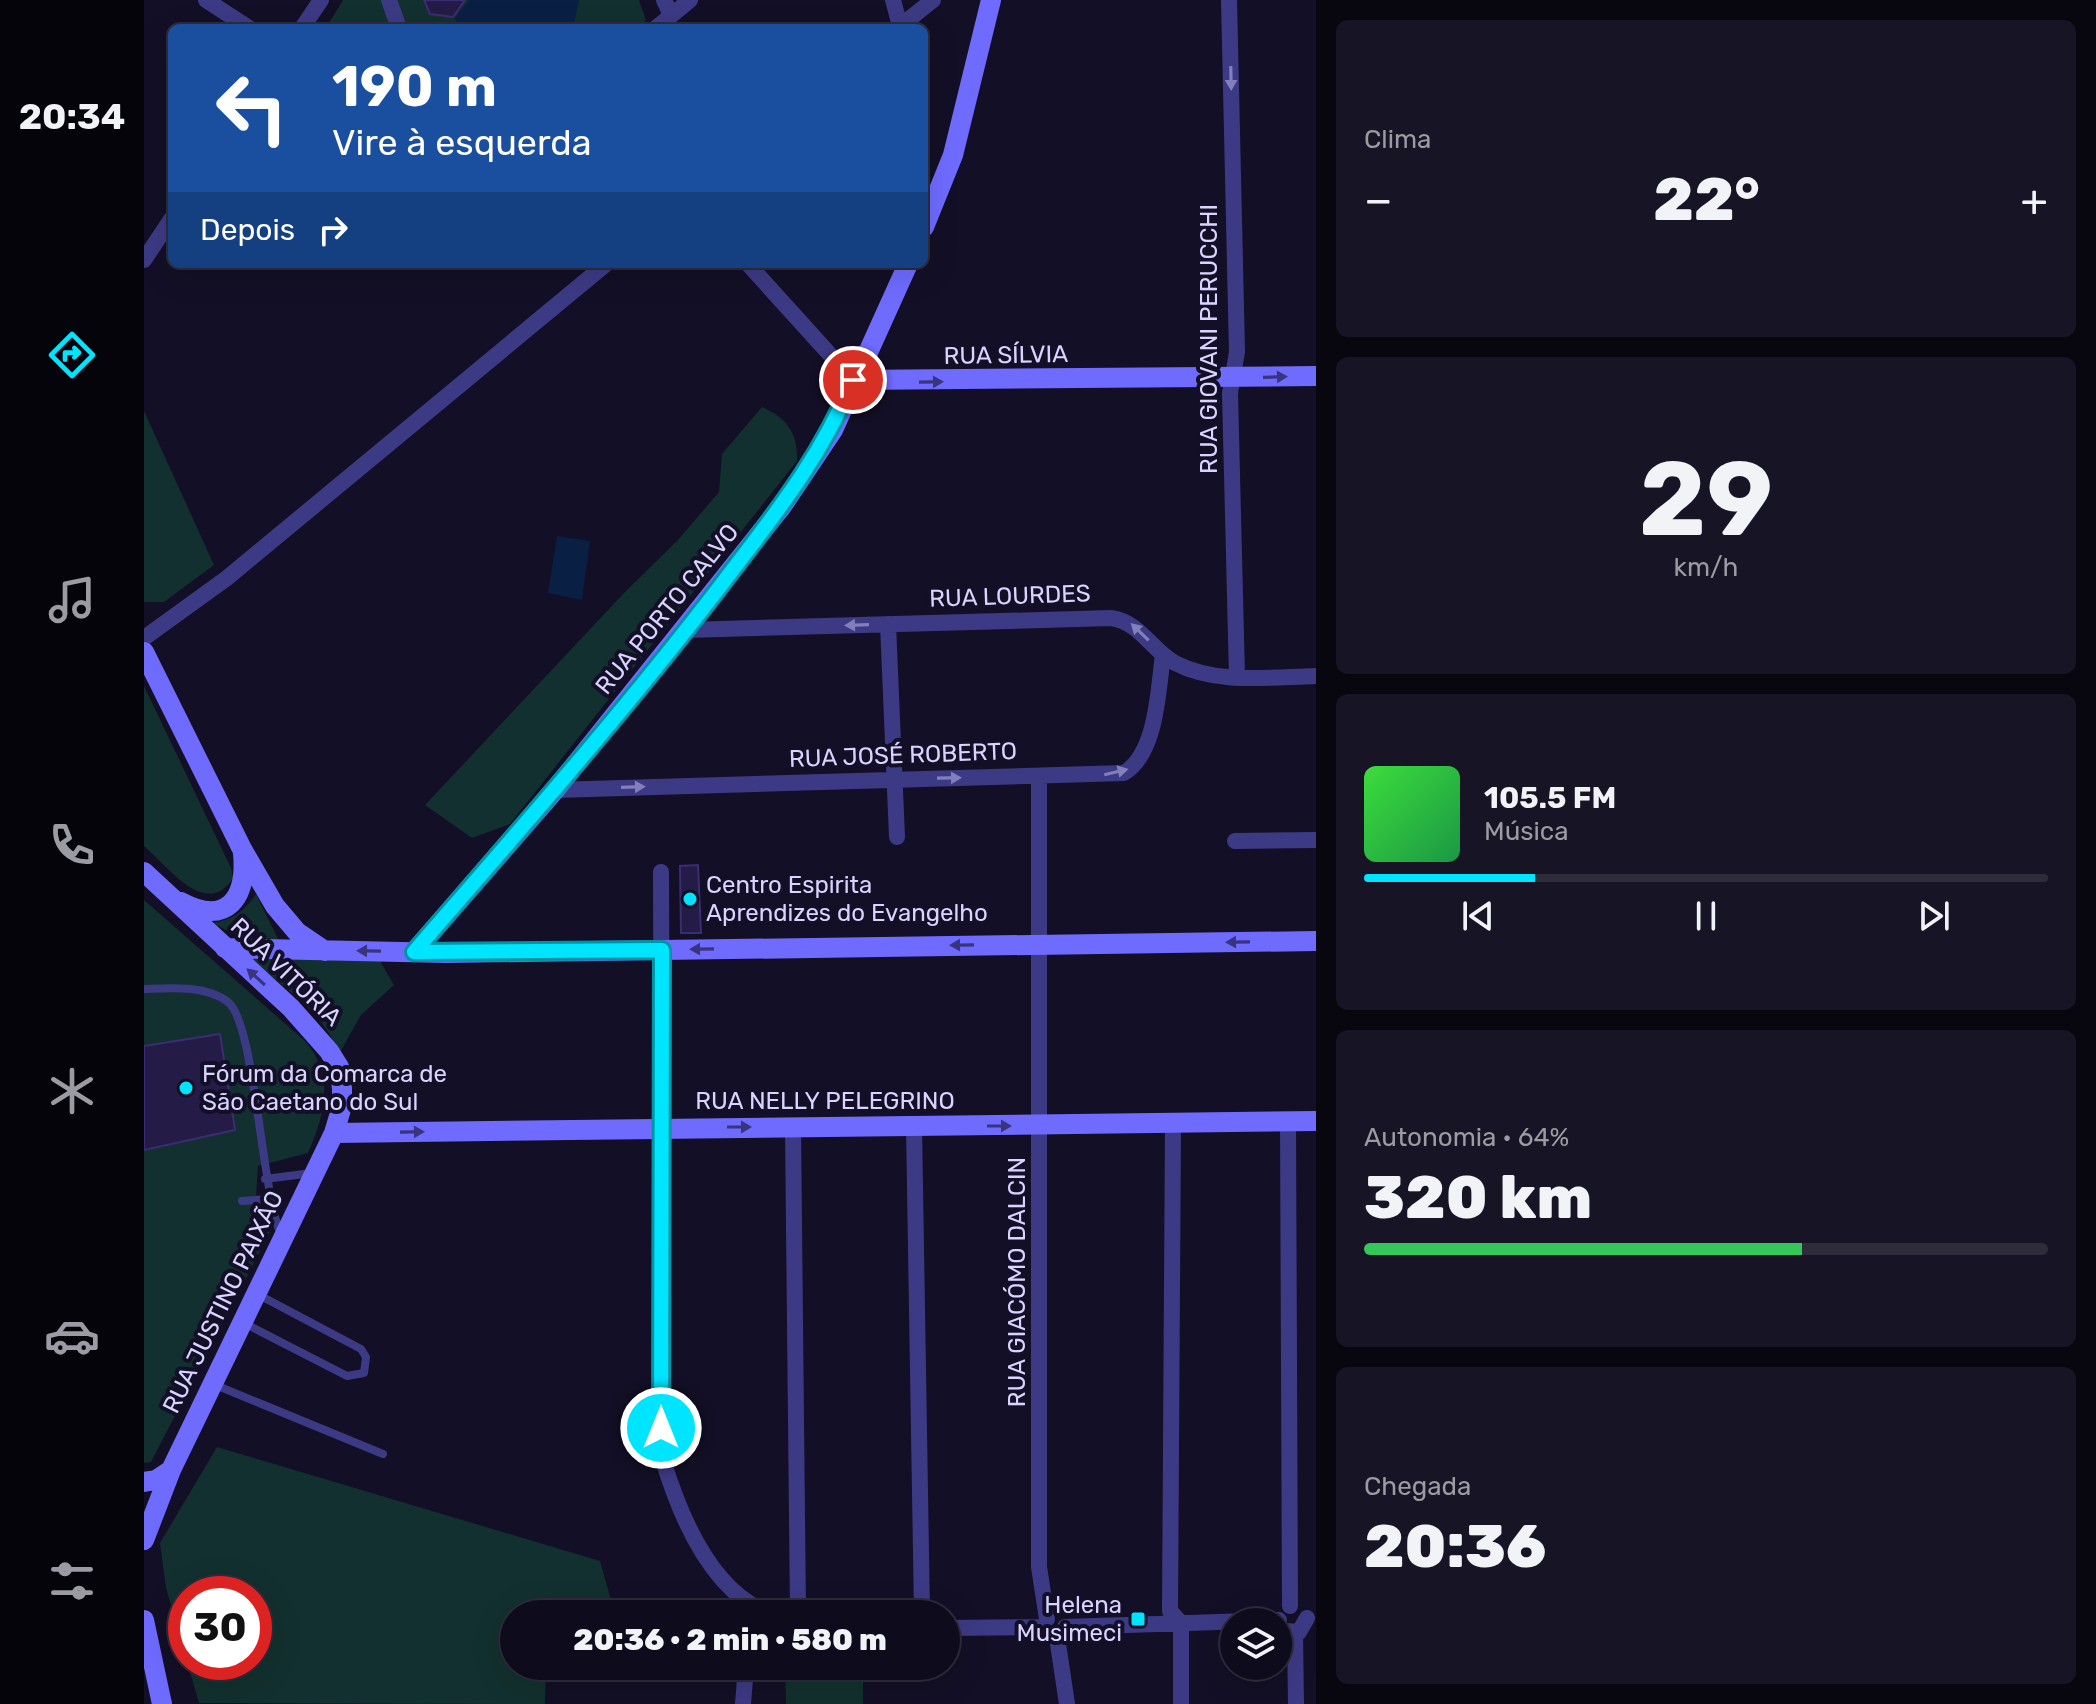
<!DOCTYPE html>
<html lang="pt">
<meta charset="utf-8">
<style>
:root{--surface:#0e0b1c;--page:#171425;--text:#f1f3f6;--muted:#9b9ba3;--line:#2e2b3b;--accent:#00e5ff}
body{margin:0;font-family:Rubik,sans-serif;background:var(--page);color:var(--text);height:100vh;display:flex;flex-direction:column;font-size:30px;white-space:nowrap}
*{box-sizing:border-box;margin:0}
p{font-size:26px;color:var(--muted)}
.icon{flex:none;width:44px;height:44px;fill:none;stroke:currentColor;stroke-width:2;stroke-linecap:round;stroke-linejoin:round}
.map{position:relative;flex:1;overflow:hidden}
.details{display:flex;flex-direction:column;gap:20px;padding:20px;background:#08060f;width:780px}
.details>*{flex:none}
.banner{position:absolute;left:24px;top:24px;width:760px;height:244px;border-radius:12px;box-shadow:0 8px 32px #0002,0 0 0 2px var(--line);background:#1a4fa0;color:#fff;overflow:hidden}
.buttons{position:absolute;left:1076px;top:1608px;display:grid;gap:16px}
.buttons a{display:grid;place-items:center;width:72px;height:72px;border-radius:50%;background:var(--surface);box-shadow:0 8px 32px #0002,0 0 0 2px var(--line);font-size:40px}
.speed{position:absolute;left:24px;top:1576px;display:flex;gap:16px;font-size:40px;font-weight:700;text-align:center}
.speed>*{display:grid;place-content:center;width:104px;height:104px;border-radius:50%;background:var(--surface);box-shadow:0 8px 32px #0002,0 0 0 2px var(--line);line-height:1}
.speed .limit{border:12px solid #d22;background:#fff;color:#111}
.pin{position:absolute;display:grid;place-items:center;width:68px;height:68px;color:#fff;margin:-34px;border:4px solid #fff;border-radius:50%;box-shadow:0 2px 8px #0007}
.me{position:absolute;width:88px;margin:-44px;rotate:0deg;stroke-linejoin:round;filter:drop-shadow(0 0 6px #0008)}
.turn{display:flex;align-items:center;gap:28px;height:168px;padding:0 32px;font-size:36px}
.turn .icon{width:104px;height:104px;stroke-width:2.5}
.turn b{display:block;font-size:56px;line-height:68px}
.then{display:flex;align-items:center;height:76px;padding:0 32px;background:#0003;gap:16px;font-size:30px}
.big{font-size:60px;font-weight:800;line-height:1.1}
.details .card{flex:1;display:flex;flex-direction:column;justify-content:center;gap:12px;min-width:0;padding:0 28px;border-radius:12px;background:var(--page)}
.details .dial{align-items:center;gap:0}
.dial b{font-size:104px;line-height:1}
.song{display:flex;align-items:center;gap:24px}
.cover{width:96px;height:96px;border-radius:12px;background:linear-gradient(135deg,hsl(120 70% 55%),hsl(140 70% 35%))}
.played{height:8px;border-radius:4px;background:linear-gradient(90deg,var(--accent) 25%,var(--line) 25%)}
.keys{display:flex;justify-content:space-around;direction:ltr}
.heat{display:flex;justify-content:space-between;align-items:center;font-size:44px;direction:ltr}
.charge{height:12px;border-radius:6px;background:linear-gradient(90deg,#34c759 64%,var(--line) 0)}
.trip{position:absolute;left:356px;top:1600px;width:460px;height:80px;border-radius:40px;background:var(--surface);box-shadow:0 8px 32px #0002,0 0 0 2px var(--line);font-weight:800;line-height:80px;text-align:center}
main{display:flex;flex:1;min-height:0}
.menu{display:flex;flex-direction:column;width:144px;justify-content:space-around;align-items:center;background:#06040b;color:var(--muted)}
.menu .icon{width:56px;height:56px}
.menu .on{color:var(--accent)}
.menu b{font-size:36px;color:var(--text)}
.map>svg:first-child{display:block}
.green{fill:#12302f}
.water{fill:#0a1f44}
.building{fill:#241b47;stroke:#3b2d73;stroke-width:2}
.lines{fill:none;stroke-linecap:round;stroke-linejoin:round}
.lane{stroke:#3d3a85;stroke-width:8}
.street{stroke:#3d3a85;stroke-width:16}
.secondary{stroke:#6f6bff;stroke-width:20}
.oneway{fill:#837fbc}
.oneway2{fill:#38347d}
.route-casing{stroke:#0095a6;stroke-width:20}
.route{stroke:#00e5ff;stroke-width:14}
.poi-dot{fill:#00e5ff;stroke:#130f26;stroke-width:3}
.labels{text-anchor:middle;stroke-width:8;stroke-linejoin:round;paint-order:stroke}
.street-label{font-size:24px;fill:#d9d4ff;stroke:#130f26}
.poi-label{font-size:24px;fill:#d9d4ff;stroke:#130f26;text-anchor:start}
</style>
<main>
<nav class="menu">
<b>20:34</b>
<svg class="icon on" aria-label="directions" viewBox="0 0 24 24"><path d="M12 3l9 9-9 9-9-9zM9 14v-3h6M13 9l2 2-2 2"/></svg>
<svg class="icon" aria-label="music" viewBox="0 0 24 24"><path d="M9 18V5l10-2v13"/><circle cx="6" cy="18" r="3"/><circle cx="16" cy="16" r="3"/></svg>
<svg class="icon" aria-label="phone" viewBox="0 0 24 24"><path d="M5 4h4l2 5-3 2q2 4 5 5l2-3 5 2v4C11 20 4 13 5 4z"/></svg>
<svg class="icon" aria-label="climate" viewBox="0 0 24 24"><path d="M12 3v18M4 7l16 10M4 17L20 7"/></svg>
<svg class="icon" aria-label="car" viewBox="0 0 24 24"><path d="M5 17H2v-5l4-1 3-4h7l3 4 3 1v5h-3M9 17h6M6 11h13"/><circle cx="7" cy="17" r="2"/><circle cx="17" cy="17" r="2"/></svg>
<svg class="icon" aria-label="filters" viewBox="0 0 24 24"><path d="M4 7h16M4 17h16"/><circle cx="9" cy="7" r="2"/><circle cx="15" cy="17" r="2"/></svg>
</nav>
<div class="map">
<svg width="1172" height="1704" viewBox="0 0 1172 1704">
<rect width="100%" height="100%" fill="#130f26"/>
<!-- green -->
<path class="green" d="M 199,0 L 495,0 L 502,20 L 493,28 L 182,28 Z
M 618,407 C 643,418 654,433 653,461 L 366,824 L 328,838 L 281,805 L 481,592 L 534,540 L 575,492 L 578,454 Z
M 0,411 L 70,565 L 20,602 L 0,602 Z
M 0,686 L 87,868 L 89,878 C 63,920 24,867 0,846 Z
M 112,894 L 134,939 L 96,938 L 69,923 C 88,920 101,911 112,894 Z
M 0,900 L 161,1041 C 191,1075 181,1115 164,1153 L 114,1166 L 110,1229 L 126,1232 L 7,1462 L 0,1463 Z
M 106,958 L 236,961 L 250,985 L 217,1015 L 195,1054 C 181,1013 137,986 106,958 Z
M 73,1447 L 456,1561 L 471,1614 L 370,1614 L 370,1666 L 402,1666 L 401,1704 L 55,1703 L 43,1662 L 110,1662 L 110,1594 L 42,1594 L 42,1657 L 22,1588 L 16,1543 Z
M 641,1666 L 719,1666 L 719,1704 L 642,1704 Z"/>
<!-- water -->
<path class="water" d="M 325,0 L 435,0 L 429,28 L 314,28 L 311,18 Z
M 413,536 L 446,541 L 438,600 L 404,593 Z"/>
<!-- building -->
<path class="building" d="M 280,0 L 321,0 L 309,17 L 286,14 Z
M 554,865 L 557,933 L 537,933 L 536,866 Z
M 76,1034 L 91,1130 L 0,1150 L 0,1046 Z"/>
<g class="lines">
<!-- lane -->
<path class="lane" d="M 0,989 C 26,988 62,985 84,1002 C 111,1023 117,1190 137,1235
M 121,1179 L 168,1173
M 98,1201 L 124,1199
M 100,1323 L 203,1376 L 220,1373 L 222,1357 L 217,1349 L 113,1294
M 69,1384 L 239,1454"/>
<!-- street -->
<path class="street" d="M 62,0 L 105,28
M 245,0 L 255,28
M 520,0 L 527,15
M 749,0 L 756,26
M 1085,0 L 1093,352 L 1086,393 L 1093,677
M 158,28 L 177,0
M 512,28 L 546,0
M 754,28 L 789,0
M 0,260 L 28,218
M 604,264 L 709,380
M 744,624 L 753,837
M 542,630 L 967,618 C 996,622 1007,650 1031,663 C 1073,685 1127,677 1172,676
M 0,638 L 83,578 L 462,264
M 895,776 L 895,1567 L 903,1619
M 411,790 L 980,773 C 1013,753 1014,690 1019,655
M 1091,841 L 1172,840
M 517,872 L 519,1460 C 536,1516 567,1593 627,1614
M 1144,1122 L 1146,1606
M 1029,1124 L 1026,1611 L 1037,1623 L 1037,1704
M 770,1126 L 778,1614
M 649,1127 L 654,1614
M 921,1627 L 1135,1620
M 802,1628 L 900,1627
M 1142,1631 L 1155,1632 L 1163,1618
M 1151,1633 L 1152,1704
M 913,1637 L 923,1704
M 599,1704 L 602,1666"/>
<!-- secondary -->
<path class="secondary" d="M 780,227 L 809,155 L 847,0
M 709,380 L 1172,376
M 0,652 L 98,849 L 131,906 L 153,932 L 181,951
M 0,872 L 147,1008 L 185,1051 L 195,1067 L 198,1088 L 198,1106 L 190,1133 L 27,1470 L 0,1540
M 37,902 C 84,927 103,897 99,853
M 81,948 L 302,953 L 1172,941
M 270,952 L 411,790 L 638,506 L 689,430 L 764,264
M 190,1133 L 1172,1121
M 0,1482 L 12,1480 L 27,1470
M 0,1620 L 18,1704"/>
</g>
<!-- one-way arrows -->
<defs><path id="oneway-solid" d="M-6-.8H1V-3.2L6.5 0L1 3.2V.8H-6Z" transform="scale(2)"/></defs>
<g class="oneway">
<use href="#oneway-solid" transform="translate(1087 78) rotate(89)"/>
<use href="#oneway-solid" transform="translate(713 625) rotate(178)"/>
<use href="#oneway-solid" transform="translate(996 632) rotate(-136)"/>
<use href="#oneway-solid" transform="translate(972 772) rotate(-13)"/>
<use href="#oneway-solid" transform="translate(805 778) rotate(-1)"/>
<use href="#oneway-solid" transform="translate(489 787) rotate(-2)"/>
</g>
<g class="oneway2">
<use href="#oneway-solid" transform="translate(1131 377) rotate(-2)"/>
<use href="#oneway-solid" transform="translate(787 382) rotate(-1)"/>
<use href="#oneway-solid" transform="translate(1094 942) rotate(179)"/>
<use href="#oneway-solid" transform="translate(818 945) rotate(179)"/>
<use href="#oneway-solid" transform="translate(558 949) rotate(179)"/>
<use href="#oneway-solid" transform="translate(225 951) rotate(-179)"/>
<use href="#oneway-solid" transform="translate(112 977) rotate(-138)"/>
<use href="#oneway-solid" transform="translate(855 1126)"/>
<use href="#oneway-solid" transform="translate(595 1127)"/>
<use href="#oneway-solid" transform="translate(268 1132) rotate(-1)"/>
</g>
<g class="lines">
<!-- route casing -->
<g class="route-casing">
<path id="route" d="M 517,1428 L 518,950 L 270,952 C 373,833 478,714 574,589 C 627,519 675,462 709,380"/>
</g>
<!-- route -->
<use href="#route" class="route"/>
</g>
<!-- markers -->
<g class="poi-dot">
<circle cx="546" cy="899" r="8"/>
<circle cx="42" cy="1088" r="8"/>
<rect x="986" y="1611" width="16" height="16" rx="4"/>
</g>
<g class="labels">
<!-- street labels -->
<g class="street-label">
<text transform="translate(1065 339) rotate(-90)" y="8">RUA GIOVANI PERUCCHI</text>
<text transform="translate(862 355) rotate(-1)" y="8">RUA SÍLVIA</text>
<text transform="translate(866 596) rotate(-2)" y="8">RUA LOURDES</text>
<text transform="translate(523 609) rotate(-51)" y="8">RUA PORTO CALVO</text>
<text transform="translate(759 755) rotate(-2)" y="8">RUA JOSÉ ROBERTO</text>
<text transform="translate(142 972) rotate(44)" y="8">RUA VITÓRIA</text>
<text x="681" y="1109">RUA NELLY PELEGRINO</text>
<text transform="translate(873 1282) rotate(-90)" y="8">RUA GIACÓMO DALCIN</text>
<text transform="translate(79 1302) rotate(-64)" y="8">RUA JUSTINO PAIXÃO</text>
</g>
<!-- poi labels -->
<g class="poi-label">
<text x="562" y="893">Centro Espirita<tspan x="562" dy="28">Aprendizes do Evangelho</tspan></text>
<text x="58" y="1082">Fórum da Comarca de<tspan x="58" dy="28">São Caetano do Sul</tspan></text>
<text x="978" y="1613" text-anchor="end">Helena<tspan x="978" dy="28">Musimeci</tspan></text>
</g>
</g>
</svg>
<div class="buttons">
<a><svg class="icon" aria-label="layers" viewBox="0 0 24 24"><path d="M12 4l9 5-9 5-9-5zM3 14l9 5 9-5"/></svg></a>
</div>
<div class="speed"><div class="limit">30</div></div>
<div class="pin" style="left:709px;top:380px;background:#d93025"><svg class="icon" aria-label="arrive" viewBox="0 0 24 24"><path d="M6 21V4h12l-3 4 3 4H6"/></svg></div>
<svg class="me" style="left:517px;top:1428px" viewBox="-20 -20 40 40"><circle r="17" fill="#00e5ff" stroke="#fff" stroke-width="3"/><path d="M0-11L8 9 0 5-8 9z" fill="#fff"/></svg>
<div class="trip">20:36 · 2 min · 580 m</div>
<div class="banner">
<div class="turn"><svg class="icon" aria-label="left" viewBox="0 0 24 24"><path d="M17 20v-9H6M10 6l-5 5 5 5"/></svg><div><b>190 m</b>Vire à esquerda</div></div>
<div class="then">Depois<svg class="icon" aria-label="right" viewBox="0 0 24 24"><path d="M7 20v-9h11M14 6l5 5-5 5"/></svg></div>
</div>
</div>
<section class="details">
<div class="card"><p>Clima</p>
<div class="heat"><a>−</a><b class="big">22°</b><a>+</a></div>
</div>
<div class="card dial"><b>29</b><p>km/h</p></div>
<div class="card">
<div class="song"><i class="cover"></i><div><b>105.5 FM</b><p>Música</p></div></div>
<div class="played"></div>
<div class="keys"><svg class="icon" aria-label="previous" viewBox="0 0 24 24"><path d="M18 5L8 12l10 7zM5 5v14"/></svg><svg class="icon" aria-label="pause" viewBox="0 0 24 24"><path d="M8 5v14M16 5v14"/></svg><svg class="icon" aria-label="next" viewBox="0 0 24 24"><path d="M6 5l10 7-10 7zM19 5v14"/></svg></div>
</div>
<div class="card"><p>Autonomia · 64%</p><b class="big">320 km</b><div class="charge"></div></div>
<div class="card"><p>Chegada</p><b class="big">20:36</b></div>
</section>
</main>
